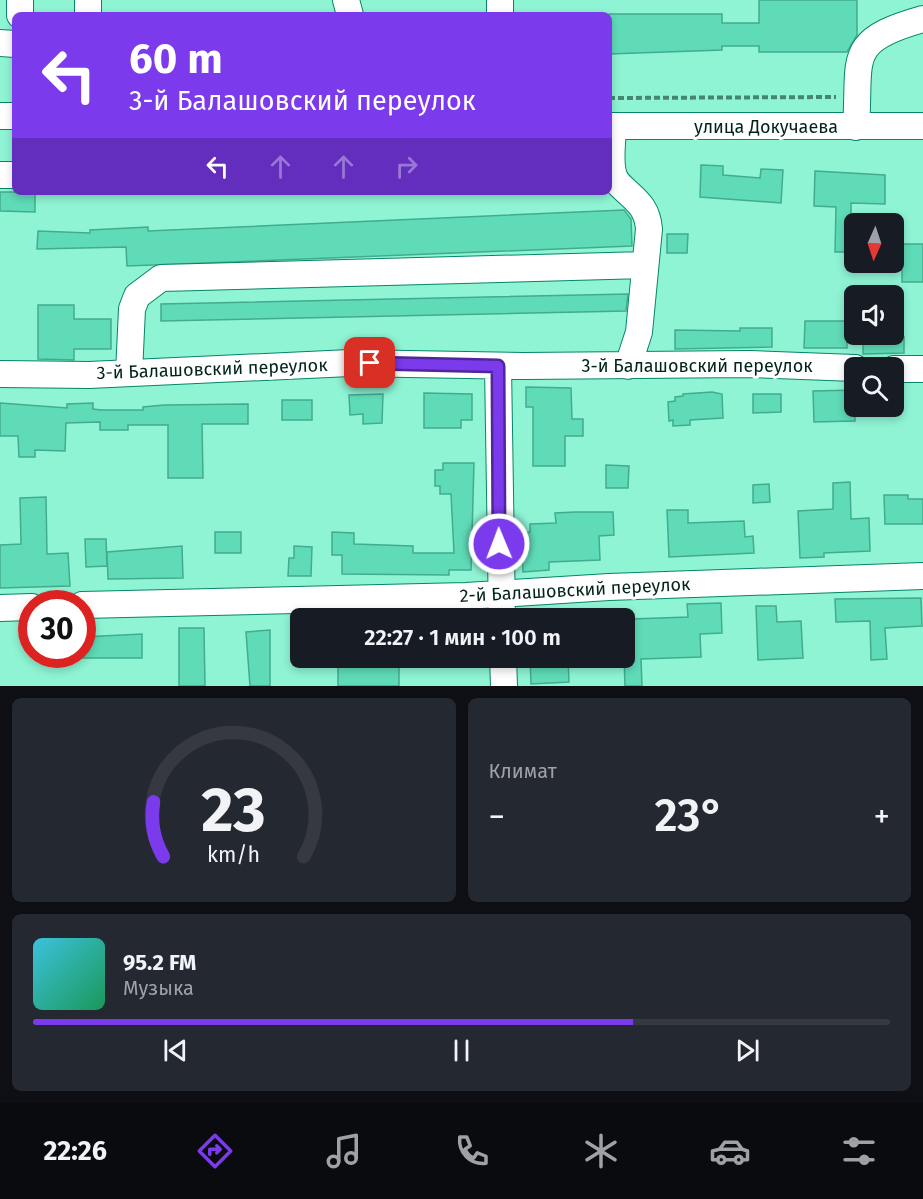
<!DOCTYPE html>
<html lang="ru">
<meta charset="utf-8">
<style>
:root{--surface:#171b24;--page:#242831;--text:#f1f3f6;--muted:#9ea1a6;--line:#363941;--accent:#7c3aed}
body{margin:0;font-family:"Fira Sans",sans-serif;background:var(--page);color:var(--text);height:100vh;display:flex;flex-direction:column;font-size:22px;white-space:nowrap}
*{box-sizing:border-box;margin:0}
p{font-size:20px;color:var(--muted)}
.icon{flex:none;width:33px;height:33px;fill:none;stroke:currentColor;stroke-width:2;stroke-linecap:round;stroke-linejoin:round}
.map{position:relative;height:686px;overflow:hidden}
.drawer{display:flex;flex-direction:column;gap:12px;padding:12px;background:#0d0f14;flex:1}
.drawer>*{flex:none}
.banner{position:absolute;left:12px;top:12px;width:600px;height:183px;border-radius:9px;box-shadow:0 3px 9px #0003;background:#7c3aed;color:#fff;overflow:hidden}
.needle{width:39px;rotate:183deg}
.tools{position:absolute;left:844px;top:213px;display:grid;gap:12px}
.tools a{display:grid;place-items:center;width:60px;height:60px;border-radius:9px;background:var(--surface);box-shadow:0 3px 9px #0003;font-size:30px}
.speed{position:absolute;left:18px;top:590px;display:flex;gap:12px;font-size:30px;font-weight:700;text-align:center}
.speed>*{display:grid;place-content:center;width:78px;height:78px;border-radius:50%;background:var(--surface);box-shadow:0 3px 9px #0003;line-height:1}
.speed .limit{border:9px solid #d22;background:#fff;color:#111}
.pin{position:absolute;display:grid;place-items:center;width:51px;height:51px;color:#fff;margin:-26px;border-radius:12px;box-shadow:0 3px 9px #0006}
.me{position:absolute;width:66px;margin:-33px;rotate:359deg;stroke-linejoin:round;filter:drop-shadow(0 0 4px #0008)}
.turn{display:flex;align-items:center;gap:21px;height:126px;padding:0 18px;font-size:27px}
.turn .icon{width:78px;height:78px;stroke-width:2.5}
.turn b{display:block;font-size:42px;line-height:51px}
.lanes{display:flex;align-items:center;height:57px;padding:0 18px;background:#0003;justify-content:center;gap:30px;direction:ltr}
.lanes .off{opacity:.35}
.big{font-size:45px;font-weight:600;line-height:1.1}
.drawer .tile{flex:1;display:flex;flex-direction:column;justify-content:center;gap:9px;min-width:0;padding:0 21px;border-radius:9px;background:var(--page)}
.drawer .dial{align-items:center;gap:0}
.dial svg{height:156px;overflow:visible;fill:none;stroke:var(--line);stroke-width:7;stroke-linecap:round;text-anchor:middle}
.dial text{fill:var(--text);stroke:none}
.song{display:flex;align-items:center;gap:18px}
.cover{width:72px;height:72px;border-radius:9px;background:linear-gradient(135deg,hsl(190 70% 55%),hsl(150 70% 35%))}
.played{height:6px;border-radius:3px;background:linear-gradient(90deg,var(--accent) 70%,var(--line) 70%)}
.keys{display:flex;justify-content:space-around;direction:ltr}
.heat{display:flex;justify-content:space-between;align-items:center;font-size:33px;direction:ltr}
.drawer .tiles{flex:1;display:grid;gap:12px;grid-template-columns:1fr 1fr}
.tile:last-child{grid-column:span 2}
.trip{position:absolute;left:290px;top:608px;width:345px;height:60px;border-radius:9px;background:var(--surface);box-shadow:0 3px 9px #0003;font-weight:600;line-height:60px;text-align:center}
.tab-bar{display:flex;height:96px;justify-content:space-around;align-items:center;background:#090b0e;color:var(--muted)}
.tab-bar .icon{width:42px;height:42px}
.tab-bar .selected{color:var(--accent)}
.tab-bar b{font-size:27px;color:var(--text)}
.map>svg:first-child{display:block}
.building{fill:#5fdbb8;stroke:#43ab8e;stroke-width:1.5}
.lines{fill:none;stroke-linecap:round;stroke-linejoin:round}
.minor-casing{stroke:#058569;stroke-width:28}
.path{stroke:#458672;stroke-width:4;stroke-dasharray:6 3;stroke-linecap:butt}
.minor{stroke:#fff;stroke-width:26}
.route-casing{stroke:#51269a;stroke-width:15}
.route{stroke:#7c3aed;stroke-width:10}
.labels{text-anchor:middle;stroke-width:6;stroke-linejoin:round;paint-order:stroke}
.street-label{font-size:18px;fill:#02231a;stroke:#fefefe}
</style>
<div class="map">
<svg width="923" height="686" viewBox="0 0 923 686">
<rect width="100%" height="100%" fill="#8ff4d4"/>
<!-- building -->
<path class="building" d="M 759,0 L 857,0 L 857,35 L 847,52 L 759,52 L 759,46 L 722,46 L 722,50 L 609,54 L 609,14 L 722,14 L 722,23 L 759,23 Z
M 701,165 L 723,166 L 723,175 L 760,178 L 761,169 L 783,170 L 781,203 L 700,197 Z
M 815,171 L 885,175 L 885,204 L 851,203 L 851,252 L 835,252 L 836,207 L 814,206 Z
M 0,192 L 35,192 L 35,212 L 0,211 Z
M 624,210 L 631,219 L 632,246 L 127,266 L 126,247 L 37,249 L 38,231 L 90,233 L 90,230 L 148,227 L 148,231 Z
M 667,234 L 688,234 L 687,253 L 667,253 Z
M 902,244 L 923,244 L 923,282 L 902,282 Z
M 628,294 L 626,311 L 161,321 L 161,304 Z
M 38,305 L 74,305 L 74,319 L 111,319 L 111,349 L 74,349 L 74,360 L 38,359 Z
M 805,321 L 847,321 L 847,348 L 804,348 Z
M 740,328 L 772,328 L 772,347 L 675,349 L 675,330 L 740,331 Z
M 863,334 L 904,337 L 904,353 L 863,354 Z
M 526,387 L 571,388 L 572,419 L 583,419 L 583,436 L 565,436 L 565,466 L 533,466 L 533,407 L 526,407 Z
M 855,390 L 855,421 L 814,422 L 813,391 Z
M 712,392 L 722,394 L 723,418 L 690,420 L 690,425 L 673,426 L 673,420 L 669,421 L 668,402 L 675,401 L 675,397 L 683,396 L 683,394 Z
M 424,393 L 472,394 L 472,420 L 461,420 L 461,428 L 424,428 Z
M 383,394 L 382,423 L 363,424 L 363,414 L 350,415 L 349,395 Z
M 753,394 L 781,394 L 781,412 L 753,413 Z
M 282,400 L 312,400 L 312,420 L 282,420 Z
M 0,403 L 67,408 L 67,404 L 93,403 L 93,409 L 101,410 L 143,410 L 143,407 L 164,405 L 248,404 L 248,424 L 202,424 L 203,478 L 168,478 L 168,425 L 128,425 L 128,430 L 100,430 L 100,422 L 66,423 L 65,451 L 35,450 L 35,457 L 19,457 L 18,436 L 0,436 Z
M 443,463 L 474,463 L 471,570 L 449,570 L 449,575 L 342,574 L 342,555 L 332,555 L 332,532 L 354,533 L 354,544 L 413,546 L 413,553 L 454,553 L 451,494 L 440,494 L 440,486 L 435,486 L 435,470 L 443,470 Z
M 606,465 L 629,466 L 628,488 L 606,488 Z
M 850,482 L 851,519 L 869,518 L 870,551 L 824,553 L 824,557 L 800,558 L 798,511 L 833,509 L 833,483 Z
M 769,484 L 770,502 L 753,503 L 753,485 Z
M 884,495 L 908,495 L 908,499 L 923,499 L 923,524 L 885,524 Z
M 46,497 L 47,554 L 68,553 L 70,586 L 0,588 L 0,545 L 21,544 L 20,498 Z
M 667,510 L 688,510 L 688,523 L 744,521 L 745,537 L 753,536 L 754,553 L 669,557 Z
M 575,512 L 613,512 L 614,535 L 599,536 L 600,560 L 549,562 L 549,570 L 523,572 L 521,533 L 530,532 L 530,524 L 556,523 L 555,513 Z
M 215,532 L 241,532 L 241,553 L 215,553 Z
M 85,539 L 106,539 L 107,566 L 86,567 Z
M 182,546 L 183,578 L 108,579 L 107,552 Z
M 294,546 L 312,547 L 311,576 L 288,576 L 289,558 L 294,558 Z
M 921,598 L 922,626 L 885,628 L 887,659 L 871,660 L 870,621 L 836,622 L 835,599 Z
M 721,603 L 722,633 L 700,634 L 701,657 L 641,659 L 642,686 L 625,686 L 624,657 L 633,657 L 631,619 L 688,617 L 687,604 Z
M 756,606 L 776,606 L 777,622 L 801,621 L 803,658 L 758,660 Z
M 179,628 L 204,628 L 205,686 L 179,686 Z
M 270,630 L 270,686 L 250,686 L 246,632 Z
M 142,634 L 142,658 L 82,658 L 82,637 Z
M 338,657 L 399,657 L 399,686 L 338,686 Z
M 530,657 L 568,657 L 569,682 L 531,684 Z"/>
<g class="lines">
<!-- minor casing -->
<g class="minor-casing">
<path id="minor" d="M 88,0 L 88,15
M 346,0 L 350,15
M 500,0 L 500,15
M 20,15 L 20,0
M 0,43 L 15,44
M 0,116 L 15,116
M 609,126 L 923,126
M 613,126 C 613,141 607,171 618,183 C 633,199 647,204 649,229 L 639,332 L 628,366
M 856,127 C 861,58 844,41 923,19
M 0,175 L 15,175
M 498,366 L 502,618
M 894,369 L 923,369
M 129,373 L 132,309 L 137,296 L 161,278 L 645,265
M 0,374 L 89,375 L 350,363 L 524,366 L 750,364 L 855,368
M 82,605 L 466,596 L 609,587 L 923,576
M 0,608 L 32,607
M 503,657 L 504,686"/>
</g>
<!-- path -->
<path class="path" d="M 609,98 L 836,97"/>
<!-- minor -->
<use href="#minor" class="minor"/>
</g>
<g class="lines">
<!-- route casing -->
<g class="route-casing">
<path id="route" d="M 370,363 L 498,366 L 499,544"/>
</g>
<!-- route -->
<use href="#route" class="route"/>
</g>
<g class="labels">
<!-- street labels -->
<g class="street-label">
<text x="766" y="133">улица Докучаева</text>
<text x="697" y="372">3-й Балашовский переулок</text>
<text transform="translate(212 369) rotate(-2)" y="6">3-й Балашовский переулок</text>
<text transform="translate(575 590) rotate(-3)" y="6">2-й Балашовский переулок</text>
</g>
</g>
</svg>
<div class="tools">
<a><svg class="needle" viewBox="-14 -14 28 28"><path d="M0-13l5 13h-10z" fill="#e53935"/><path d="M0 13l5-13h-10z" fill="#9ea1a6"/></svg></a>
<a><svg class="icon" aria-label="sound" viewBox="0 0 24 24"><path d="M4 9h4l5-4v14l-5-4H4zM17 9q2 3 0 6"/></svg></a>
<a><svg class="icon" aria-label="search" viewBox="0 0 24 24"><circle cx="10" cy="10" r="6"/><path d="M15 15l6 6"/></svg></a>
</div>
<div class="speed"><div class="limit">30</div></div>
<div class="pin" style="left:370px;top:363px;background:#d93025"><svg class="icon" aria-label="arrive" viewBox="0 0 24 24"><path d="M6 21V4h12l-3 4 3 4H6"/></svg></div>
<svg class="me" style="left:499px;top:544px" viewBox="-20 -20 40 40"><circle r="17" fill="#7c3aed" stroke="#fff" stroke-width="3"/><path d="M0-11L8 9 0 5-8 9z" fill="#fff"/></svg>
<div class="trip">22:27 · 1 мин · 100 m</div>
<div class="banner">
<div class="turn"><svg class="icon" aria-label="left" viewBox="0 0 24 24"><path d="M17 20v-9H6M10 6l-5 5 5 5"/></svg><div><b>60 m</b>3-й Балашовский переулок</div></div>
<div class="lanes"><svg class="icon" aria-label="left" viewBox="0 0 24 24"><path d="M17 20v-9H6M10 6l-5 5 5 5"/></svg><svg class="icon off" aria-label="ahead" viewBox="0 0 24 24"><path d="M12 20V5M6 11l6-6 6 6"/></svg><svg class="icon off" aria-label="ahead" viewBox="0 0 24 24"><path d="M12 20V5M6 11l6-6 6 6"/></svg><svg class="icon off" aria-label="right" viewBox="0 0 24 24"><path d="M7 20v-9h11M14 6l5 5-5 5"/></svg></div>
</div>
</div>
<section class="drawer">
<div class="tiles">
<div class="tile dial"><svg viewBox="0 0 100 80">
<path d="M14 69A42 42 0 1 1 86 69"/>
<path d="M14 69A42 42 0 0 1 9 41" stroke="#7c3aed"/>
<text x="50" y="56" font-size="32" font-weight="700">23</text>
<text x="50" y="72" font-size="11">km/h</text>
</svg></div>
<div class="tile"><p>Климат</p>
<div class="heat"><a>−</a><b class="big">23°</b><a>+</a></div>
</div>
<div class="tile">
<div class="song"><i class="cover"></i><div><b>95.2 FM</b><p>Музыка</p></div></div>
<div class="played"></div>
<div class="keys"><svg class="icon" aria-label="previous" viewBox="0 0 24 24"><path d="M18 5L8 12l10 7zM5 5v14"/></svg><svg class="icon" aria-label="pause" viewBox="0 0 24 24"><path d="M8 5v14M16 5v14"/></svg><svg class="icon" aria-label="next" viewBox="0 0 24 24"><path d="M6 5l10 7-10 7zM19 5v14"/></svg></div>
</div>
</div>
</section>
<nav class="tab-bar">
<b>22:26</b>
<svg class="icon selected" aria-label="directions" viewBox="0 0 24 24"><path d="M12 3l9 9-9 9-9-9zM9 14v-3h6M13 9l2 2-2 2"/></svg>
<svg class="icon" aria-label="music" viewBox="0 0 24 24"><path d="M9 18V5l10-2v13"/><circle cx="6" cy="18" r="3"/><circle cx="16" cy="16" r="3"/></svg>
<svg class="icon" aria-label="phone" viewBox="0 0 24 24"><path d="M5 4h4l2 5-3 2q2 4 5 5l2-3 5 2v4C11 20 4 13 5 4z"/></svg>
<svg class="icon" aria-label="climate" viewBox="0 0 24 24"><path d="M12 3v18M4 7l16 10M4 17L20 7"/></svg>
<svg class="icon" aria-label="car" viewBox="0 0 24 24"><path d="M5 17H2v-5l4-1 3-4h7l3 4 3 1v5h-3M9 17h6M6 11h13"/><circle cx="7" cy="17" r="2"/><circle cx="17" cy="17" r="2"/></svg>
<svg class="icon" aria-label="filters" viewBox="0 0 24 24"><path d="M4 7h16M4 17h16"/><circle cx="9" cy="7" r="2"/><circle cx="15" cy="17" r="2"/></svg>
</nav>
